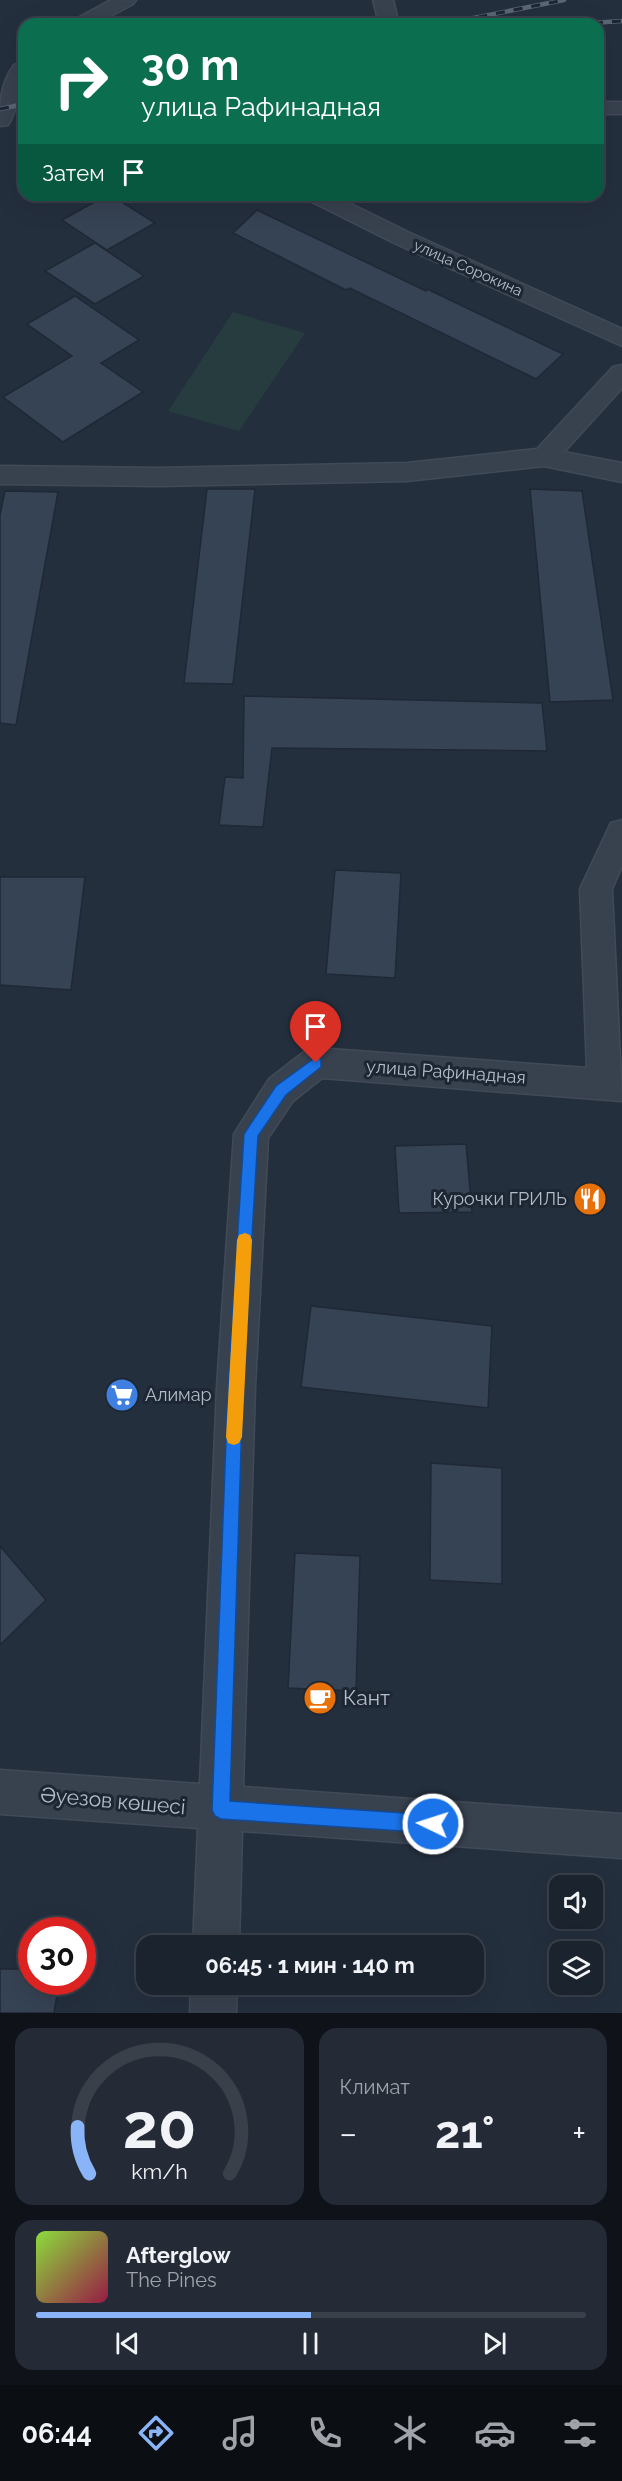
<!DOCTYPE html>
<html lang="ru">
<meta charset="utf-8">
<style>
:root{--surface:#1b232e;--page:#242b36;--text:#f1f3f6;--muted:#a0a4aa;--line:#39404a;--accent:#8ab4f8}
body{margin:0;font-family:Raleway,sans-serif;background:var(--page);color:var(--text);height:100vh;display:flex;flex-direction:column;font-size:22px;white-space:nowrap}
*{box-sizing:border-box;margin:0}
p{font-size:20px;color:var(--muted)}
.icon{flex:none;width:33px;height:33px;fill:none;stroke:currentColor;stroke-width:2;stroke-linecap:round;stroke-linejoin:round}
.map{position:relative;height:2013px;overflow:hidden}
.panel{display:flex;flex-direction:column;gap:15px;padding:15px;background:#0f1319;flex:1}
.panel>*{flex:none}
.banner{position:absolute;left:18px;top:18px;width:586px;height:183px;border-radius:18px;box-shadow:0 6px 24px #0002,0 0 0 2px var(--line);background:#0b6e4f;color:#fff;overflow:hidden}
.controls{position:absolute;left:549px;top:1875px;display:grid;gap:12px}
.controls a{display:grid;place-items:center;width:54px;height:54px;border-radius:12px;background:var(--surface);box-shadow:0 6px 24px #0002,0 0 0 2px var(--line);font-size:30px}
.speed{position:absolute;left:18px;top:1917px;display:flex;gap:12px;font-size:30px;font-weight:700;text-align:center}
.speed>*{display:grid;place-content:center;width:78px;height:78px;border-radius:50%;background:var(--surface);box-shadow:0 6px 24px #0002,0 0 0 2px var(--line);line-height:1}
.speed .limit{border:9px solid #d22;background:#fff;color:#111}
.pin{position:absolute;display:grid;place-items:center;width:51px;height:51px;color:#fff;margin:-62px -26px;border-radius:50% 50% 50% 0;rotate:-45deg;box-shadow:0 0 6px #0007}
.pin .icon{rotate:45deg}
.me{position:absolute;width:66px;margin:-33px;rotate:274deg;stroke-linejoin:round;filter:drop-shadow(0 0 4px #0008)}
.turn{display:flex;align-items:center;gap:21px;height:126px;padding:0 24px;font-size:27px}
.turn .icon{width:78px;height:78px;stroke-width:2.5}
.turn b{display:block;font-size:42px;line-height:51px}
.then{display:flex;align-items:center;height:57px;padding:0 24px;background:#0003;gap:12px;font-size:22px}
.big{font-size:45px;font-weight:700;line-height:1.1}
.panel .widget{flex:1;display:flex;flex-direction:column;justify-content:center;gap:9px;min-width:0;padding:0 21px;border-radius:18px;background:var(--page)}
.panel .dial{align-items:center;gap:0}
.dial svg{height:156px;overflow:visible;fill:none;stroke:var(--line);stroke-width:7;stroke-linecap:round;text-anchor:middle}
.dial text{fill:var(--text);stroke:none}
.song{display:flex;align-items:center;gap:18px}
.cover{width:72px;height:72px;border-radius:9px;background:linear-gradient(135deg,hsl(90 70% 55%),hsl(340 70% 35%))}
.played{height:6px;border-radius:3px;background:linear-gradient(90deg,var(--accent) 50%,var(--line) 50%)}
.keys{display:flex;justify-content:space-around;direction:ltr}
.heat{display:flex;justify-content:space-between;align-items:center;font-size:33px;direction:ltr}
.panel .tiles{flex:1;display:grid;gap:15px;grid-template-columns:1fr 1fr}
.widget:last-child{grid-column:span 2}
.trip{position:absolute;left:136px;top:1935px;width:348px;height:60px;border-radius:18px;background:var(--surface);box-shadow:0 6px 24px #0002,0 0 0 2px var(--line);font-weight:700;line-height:60px;text-align:center}
.tab-bar{display:flex;height:96px;justify-content:space-around;align-items:center;background:#0b0e12;color:var(--muted)}
.tab-bar .icon{width:42px;height:42px}
.tab-bar .current{color:var(--accent)}
.tab-bar b{font-size:27px;color:var(--text)}
.map>svg:first-child{display:block}
.green{fill:#263c3f}
.building{fill:#364354;stroke:#1f2835;stroke-width:1.5}
.lines{fill:none;stroke-linecap:round;stroke-linejoin:round}
.minor-casing{stroke:#414a57;stroke-width:3}
.minor{fill:#38414e;fill-rule:evenodd}
.rail-casing{stroke:#5a6575;stroke-width:4.5}
.rail{stroke:#1d2633;stroke-width:3;stroke-dasharray:9;stroke-linecap:butt}
.route{fill:#1a73e8;stroke:#114b97;stroke-width:1.5}
.slow{fill:#f59e0b}
.labels{text-anchor:middle;stroke-width:6;stroke-linejoin:round;paint-order:stroke}
.far-street-label{font-size:15px;fill:#b4bcc9;stroke:#1d2633}
.street-label{font-size:18px;fill:#b4bcc9;stroke:#1d2633}
.poi-label{font-size:18px;fill:#b4bcc9;stroke:#1d2633;text-anchor:end}
.near-poi-label{font-size:21px;fill:#b4bcc9;stroke:#1d2633;text-anchor:start}
.near-street-label{font-size:21px;fill:#b4bcc9;stroke:#1d2633}
</style>
<div class="map">
<svg width="622" height="2013" viewBox="0 0 622 2013">
<rect width="100%" height="100%" fill="#242f3e"/>
<!-- green -->
<path class="green" d="M 233,312 L 305,333 L 239,431 L 168,411 Z"/>
<!-- building -->
<path class="building" d="M 107,195 L 111,195 L 155,223 L 107,250 L 62,220 Z
M 257,210 L 426,291 L 427,289 L 563,354 L 536,379 L 350,288 L 346,290 L 233,233 Z
M 95,243 L 144,276 L 95,304 L 45,271 Z
M 75,296 L 139,340 L 101,363 L 143,392 L 63,442 L 3,397 L 72,356 L 27,324 Z
M 207,489 L 255,489 L 233,684 L 184,683 Z
M 530,489 L 582,491 L 613,700 L 550,702 Z
M 5,491 L 58,492 L 16,725 L 0,723 L 0,515 Z
M 244,696 L 542,703 L 547,751 L 272,748 L 263,827 L 219,825 L 225,777 L 243,778 Z
M 335,870 L 401,873 L 395,978 L 326,974 Z
M 0,877 L 85,877 L 71,990 L 0,985 Z
M 466,1144 L 472,1212 L 399,1213 L 395,1146 Z
M 311,1306 L 492,1326 L 488,1408 L 301,1387 Z
M 431,1463 L 502,1468 L 502,1584 L 430,1580 Z
M 0,1546 L 46,1600 L 0,1645 Z
M 295,1553 L 360,1556 L 356,1691 L 288,1688 Z
M 0,1969 L 32,1969 L 32,1982 L 59,1982 L 54,2013 L 0,2013 Z"/>
<g class="lines">
<!-- minor casing -->
<g class="minor-casing">
<path id="minor" d="M 111,0 L 136,0 L 133,4 L 96,24 L 71,24 L 74,20 Z
M 373,0 L 393,0 L 399,24 L 379,24 Z
M 21,63 L 24,64 L 24,87 L 11,120 L 8,125 L 0,126 C 0,104 0,84 14,65 Z
M 598,102 L 622,102 L 622,114 L 598,114 Z
M 305,195 L 333,195 L 408,232 L 622,329 L 622,346 L 392,242 L 308,200 Z
M 622,365 L 622,388 L 564,452 L 622,463 L 622,482 L 544,466 L 407,481 L 159,486 L 0,484 L 0,466 L 159,468 L 407,463 L 537,449 L 613,367 Z
M 622,820 L 622,866 L 612,889 L 622,1101 L 322,1078 L 293,1101 L 268,1138 L 255,1387 L 243,1787 L 622,1814 L 622,1858 L 242,1831 L 239,1946 L 193,1946 L 198,1828 L 0,1814 L 0,1770 L 200,1784 L 217,1387 L 234,1134 L 269,1079 L 304,1052 L 316,1048 L 587,1068 L 580,889 L 611,823 Z
M 191,1984 L 237,1984 L 236,2013 L 190,2013 Z"/>
</g>
<!-- minor -->
<use href="#minor" class="minor"/>
<!-- rail casing -->
<g class="rail-casing">
<path id="rail" d="M 443,24 L 564,0
M 576,24 L 622,21
M 0,109 L 24,104"/>
</g>
<!-- rail -->
<use href="#rail" class="rail"/>
</g>
<!-- route -->
<path class="route" d="M 316,1057 L 321,1059 L 321,1067 L 286,1095 L 258,1136 L 243,1387 L 230,1801 L 433,1815 L 440,1817 L 442,1824 L 440,1830 L 433,1833 L 221,1819 L 215,1816 L 212,1810 L 228,1387 L 244,1134 L 276,1086 Z"/>
<!-- slow -->
<path class="slow" d="M 245,1233 L 250,1235 L 252,1240 L 242,1437 L 239,1443 L 234,1445 L 228,1443 L 226,1437 L 237,1240 L 239,1235 Z"/>
<!-- icons -->
<defs>
<g id="restaurant-disc" transform="scale(1.725)"><circle r="9.5" fill="#e8710a" stroke="#1d2633"/><path d="M-5-6h1v4h1v-4h1v4h1v-4h1v5L-1.5 .5V6h-2V.5L-5-1ZM5-6V6H3V1.5H1.5Q1.5-4 5-6Z" fill="#fff"/></g>
<g id="supermarket-disc" transform="scale(1.725)"><circle r="9.5" fill="#3f7fe0" stroke="#1d2633"/><path d="M-6-5.5h2.5l.6 2H6L4.5 2H-2.5L-4.4-4H-6ZM-1.5 3.2a1.3 1.3 0 1 0 .1 0ZM3 3.2a1.3 1.3 0 1 0 .1 0Z" fill="#fff"/></g>
<g id="cafe-disc" transform="scale(1.725)"><circle r="9.5" fill="#e8710a" stroke="#1d2633"/><path d="M-5.5-4.5H6V0H3Q3 3.5 0 3.5H-2.5Q-5.5 3.5-5.5 0ZM3-3.2v2h1.7v-2ZM-6 4.5H4V6H-6Z" fill="#fff"/></g>
</defs>
<g fill-rule="evenodd">
<use href="#restaurant-disc" x="590" y="1199"/>
<use href="#supermarket-disc" x="122" y="1395"/>
<use href="#cafe-disc" x="320" y="1698"/>
</g>
<g class="labels">
<!-- far-street labels -->
<g class="far-street-label">
<text transform="translate(468 268) rotate(24)" y="5">улица Сорокина</text>
</g>
<!-- street labels -->
<g class="street-label">
<text transform="translate(446 1072) rotate(4)" y="6">улица Рафинадная</text>
</g>
<!-- poi labels -->
<g class="poi-label">
<text x="567" y="1205">Курочки ГРИЛЬ</text>
<text x="145" y="1401" text-anchor="start">Алимар</text>
</g>
<!-- near-poi labels -->
<g class="near-poi-label">
<text x="343" y="1705">Кант</text>
</g>
<!-- near-street labels -->
<g class="near-street-label">
<text transform="translate(113 1801) rotate(5)" y="7">Әуезов көшесі</text>
</g>
</g>
</svg>
<div class="controls">
<a><svg class="icon" aria-label="sound" viewBox="0 0 24 24"><path d="M4 9h4l5-4v14l-5-4H4zM17 9q2 3 0 6"/></svg></a>
<a><svg class="icon" aria-label="layers" viewBox="0 0 24 24"><path d="M12 4l9 5-9 5-9-5zM3 14l9 5 9-5"/></svg></a>
</div>
<div class="speed"><div class="limit">30</div></div>
<div class="pin" style="left:316px;top:1063px;background:#d93025"><svg class="icon" aria-label="arrive" viewBox="0 0 24 24"><path d="M6 21V4h12l-3 4 3 4H6"/></svg></div>
<svg class="me" style="left:433px;top:1824px" viewBox="-20 -20 40 40"><circle r="17" fill="#1a73e8" stroke="#fff" stroke-width="3"/><path d="M0-11L8 9 0 5-8 9z" fill="#fff"/></svg>
<div class="trip">06:45 · 1 мин · 140 m</div>
<div class="banner">
<div class="turn"><svg class="icon" aria-label="right" viewBox="0 0 24 24"><path d="M7 20v-9h11M14 6l5 5-5 5"/></svg><div><b>30 m</b>улица Рафинадная</div></div>
<div class="then">Затем<svg class="icon" aria-label="arrive" viewBox="0 0 24 24"><path d="M6 21V4h12l-3 4 3 4H6"/></svg></div>
</div>
</div>
<section class="panel">
<div class="tiles">
<div class="widget dial"><svg viewBox="0 0 100 80">
<path d="M14 69A42 42 0 1 1 86 69"/>
<path d="M14 69A42 42 0 0 1 8 45" stroke="#8ab4f8"/>
<text x="50" y="56" font-size="32" font-weight="700">20</text>
<text x="50" y="72" font-size="11">km/h</text>
</svg></div>
<div class="widget"><p>Климат</p>
<div class="heat"><a>−</a><b class="big">21°</b><a>+</a></div>
</div>
<div class="widget">
<div class="song"><i class="cover"></i><div><b>Afterglow</b><p>The Pines</p></div></div>
<div class="played"></div>
<div class="keys"><svg class="icon" aria-label="previous" viewBox="0 0 24 24"><path d="M18 5L8 12l10 7zM5 5v14"/></svg><svg class="icon" aria-label="pause" viewBox="0 0 24 24"><path d="M8 5v14M16 5v14"/></svg><svg class="icon" aria-label="next" viewBox="0 0 24 24"><path d="M6 5l10 7-10 7zM19 5v14"/></svg></div>
</div>
</div>
</section>
<nav class="tab-bar">
<b>06:44</b>
<svg class="icon current" aria-label="directions" viewBox="0 0 24 24"><path d="M12 3l9 9-9 9-9-9zM9 14v-3h6M13 9l2 2-2 2"/></svg>
<svg class="icon" aria-label="music" viewBox="0 0 24 24"><path d="M9 18V5l10-2v13"/><circle cx="6" cy="18" r="3"/><circle cx="16" cy="16" r="3"/></svg>
<svg class="icon" aria-label="phone" viewBox="0 0 24 24"><path d="M5 4h4l2 5-3 2q2 4 5 5l2-3 5 2v4C11 20 4 13 5 4z"/></svg>
<svg class="icon" aria-label="climate" viewBox="0 0 24 24"><path d="M12 3v18M4 7l16 10M4 17L20 7"/></svg>
<svg class="icon" aria-label="car" viewBox="0 0 24 24"><path d="M5 17H2v-5l4-1 3-4h7l3 4 3 1v5h-3M9 17h6M6 11h13"/><circle cx="7" cy="17" r="2"/><circle cx="17" cy="17" r="2"/></svg>
<svg class="icon" aria-label="filters" viewBox="0 0 24 24"><path d="M4 7h16M4 17h16"/><circle cx="9" cy="7" r="2"/><circle cx="15" cy="17" r="2"/></svg>
</nav>
